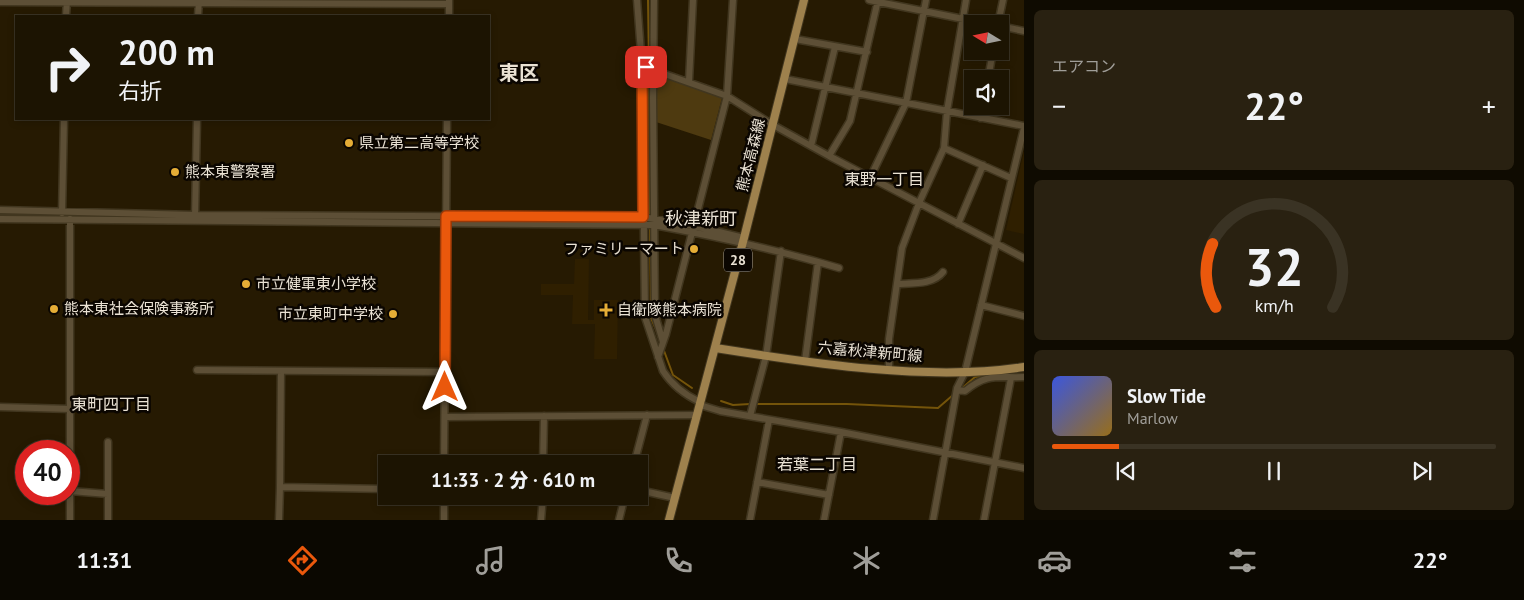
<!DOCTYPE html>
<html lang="ja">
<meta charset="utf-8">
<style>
:root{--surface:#1c1402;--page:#292111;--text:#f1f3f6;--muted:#a09e99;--line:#3a3324;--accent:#ea580c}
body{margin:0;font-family:"PT Sans","Noto Sans JP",sans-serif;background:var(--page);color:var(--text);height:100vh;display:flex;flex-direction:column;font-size:19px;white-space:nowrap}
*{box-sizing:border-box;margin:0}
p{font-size:16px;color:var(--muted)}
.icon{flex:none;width:28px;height:28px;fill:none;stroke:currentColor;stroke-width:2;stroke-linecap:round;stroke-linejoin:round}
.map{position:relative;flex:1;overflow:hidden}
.drawer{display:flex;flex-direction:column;gap:10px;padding:10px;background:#0f0b01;width:500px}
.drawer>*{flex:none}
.hud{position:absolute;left:15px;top:15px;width:475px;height:105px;border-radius:0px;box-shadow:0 2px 8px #0003,0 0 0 1px var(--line);background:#1c1402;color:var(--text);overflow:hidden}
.needle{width:32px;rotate:280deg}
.buttons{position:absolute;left:964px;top:15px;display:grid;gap:10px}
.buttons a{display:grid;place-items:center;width:45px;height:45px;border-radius:0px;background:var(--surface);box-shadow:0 2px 8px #0003,0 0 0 1px var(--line);font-size:25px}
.speed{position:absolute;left:15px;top:440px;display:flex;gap:10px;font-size:25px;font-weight:700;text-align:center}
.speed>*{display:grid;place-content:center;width:65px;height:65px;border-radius:50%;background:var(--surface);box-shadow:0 2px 8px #0003,0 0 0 1px var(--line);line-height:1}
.speed .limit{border:8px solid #d22;background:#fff;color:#111}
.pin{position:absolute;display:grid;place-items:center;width:42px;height:42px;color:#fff;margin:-21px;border-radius:10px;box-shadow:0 2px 8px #0006}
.me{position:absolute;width:55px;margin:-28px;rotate:0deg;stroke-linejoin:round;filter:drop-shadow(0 0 4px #0008)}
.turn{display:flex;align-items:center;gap:18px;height:105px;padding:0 20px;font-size:22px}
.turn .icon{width:65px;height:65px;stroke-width:2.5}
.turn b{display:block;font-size:35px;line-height:42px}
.big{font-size:38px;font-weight:800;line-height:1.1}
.drawer .card{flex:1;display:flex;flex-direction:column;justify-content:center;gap:8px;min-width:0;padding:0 18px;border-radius:8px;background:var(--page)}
.drawer .dial{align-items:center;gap:0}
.dial svg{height:130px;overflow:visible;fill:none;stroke:var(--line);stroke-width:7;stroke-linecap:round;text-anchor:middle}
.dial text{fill:var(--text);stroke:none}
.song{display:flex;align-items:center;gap:15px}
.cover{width:60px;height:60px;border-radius:8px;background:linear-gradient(135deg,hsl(230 70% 55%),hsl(40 70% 35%))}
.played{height:5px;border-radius:2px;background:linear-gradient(90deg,var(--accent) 15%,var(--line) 15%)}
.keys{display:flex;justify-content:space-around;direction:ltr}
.heat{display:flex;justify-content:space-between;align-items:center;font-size:28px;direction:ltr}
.trip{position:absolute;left:378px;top:455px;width:270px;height:50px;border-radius:0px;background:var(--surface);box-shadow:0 2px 8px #0003,0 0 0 1px var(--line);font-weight:800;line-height:50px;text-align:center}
.tabs{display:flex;height:80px;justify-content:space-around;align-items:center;background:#0b0801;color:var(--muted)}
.tabs .icon{width:35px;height:35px}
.tabs .active{color:var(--accent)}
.tabs b{font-size:22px;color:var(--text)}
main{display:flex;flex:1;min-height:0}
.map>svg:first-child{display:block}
.built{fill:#2f1f00}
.green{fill:#4e3a10}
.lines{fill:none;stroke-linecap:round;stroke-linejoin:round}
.stream{stroke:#74540a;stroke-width:2}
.minor-casing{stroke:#41361f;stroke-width:9}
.major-casing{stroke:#41361f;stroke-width:10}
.minor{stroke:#5d4f36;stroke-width:6}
.major{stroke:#9e814d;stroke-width:8}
.route-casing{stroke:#983908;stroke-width:12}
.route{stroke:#ea580c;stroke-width:9}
.poi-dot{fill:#e5ad36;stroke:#0b0601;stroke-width:2}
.labels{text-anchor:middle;stroke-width:5;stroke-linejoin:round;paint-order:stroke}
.shield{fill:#0b0601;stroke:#a7a095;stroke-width:1}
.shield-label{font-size:14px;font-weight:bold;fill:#eae2d4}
.poi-label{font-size:15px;fill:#eae2d4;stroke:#0b0601;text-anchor:start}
.street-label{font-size:15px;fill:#eae2d4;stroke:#0b0601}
.neighbourhood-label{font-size:16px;fill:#eae2d4;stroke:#0b0601}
.quarter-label{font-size:18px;fill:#eae2d4;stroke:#0b0601}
.district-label{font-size:20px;font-weight:bold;fill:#eae2d4;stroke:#0b0601}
</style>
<main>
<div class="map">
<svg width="1024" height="520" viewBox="0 0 1024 520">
<rect width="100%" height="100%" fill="#261a02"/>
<!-- built -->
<path class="built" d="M 1024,151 L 1024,234 L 1006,230 Z
M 575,259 L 589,259 L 588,320 L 594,320 L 594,300 L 618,300 L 617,359 L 594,359 L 595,324 L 572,324 L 573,295 L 541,295 L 541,284 L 574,284 Z"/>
<!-- green -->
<path class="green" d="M 659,75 L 722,98 L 711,140 L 656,122 L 656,76 Z"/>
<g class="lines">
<!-- stream -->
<path class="stream" d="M 648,0 L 649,65
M 649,70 L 650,218
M 650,227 L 651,318 L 658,334
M 663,348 L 673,375 L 692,388
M 1016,374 L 1024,374
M 961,389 L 975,377 L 989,375
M 721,401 L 733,405 L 750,404
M 755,404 L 847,404 L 938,408 L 953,395"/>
<!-- minor casing -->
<g class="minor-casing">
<path id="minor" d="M 637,0 L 642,66 L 645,317 L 663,371 C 672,385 685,395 700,402
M 654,0 L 653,99 L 655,315 L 663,342
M 869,0 L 988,24
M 0,2 L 449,4
M 66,16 L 67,0
M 198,16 L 199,0
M 449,16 L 449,0
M 998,24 L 1003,0
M 1000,26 L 1024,31
M 795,39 L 867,52
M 642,66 L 727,96 L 773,125 L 829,156 L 1024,258
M 785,79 L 1024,126
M 988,79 L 993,51
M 689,81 L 693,0
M 980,118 L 982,106
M 811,146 L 835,47
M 944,148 L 1011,178
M 829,156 L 850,121 L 878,0
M 870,178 L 906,103 L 926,0
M 0,210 L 195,215 L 643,217 L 694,226 L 744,238
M 62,213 L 64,119
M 195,217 L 197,119
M 0,219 L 654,225 C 709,235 764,247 818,262 L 805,361
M 70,219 L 70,520
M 958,224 L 983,165
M 818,262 L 839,268
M 897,284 C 913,283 933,285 943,272
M 981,305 L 1024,316
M 658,357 L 666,334 L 727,96 L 733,0
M 197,370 L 445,372
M 889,370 L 889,339 L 902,248 L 919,203 L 944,148 L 947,111 L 966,0
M 281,371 L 280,487 L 386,489
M 957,390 L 965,391 C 987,373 997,378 1024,377
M 700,405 L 720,411 L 841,432 L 1024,468
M 0,407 L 71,409
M 750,416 L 766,356 L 781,251
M 445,417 L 697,415
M 444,464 L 447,119
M 543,464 L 544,416
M 634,464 L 647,415
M 757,482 L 829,495
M 639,490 L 675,498
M 70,491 L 108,494
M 108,520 L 108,442
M 279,520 L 280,487
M 444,520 L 444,496
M 541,520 L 543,496
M 619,520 L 625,496
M 750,520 L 769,420
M 824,520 L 841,432
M 933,520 L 957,388 L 965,372 L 1024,128
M 984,520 L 1011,378"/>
</g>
<!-- major casing -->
<g class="major-casing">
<path id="major" d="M 715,348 C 810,363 929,382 1024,367
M 669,520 L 744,238 L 804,0"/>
</g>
<!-- minor -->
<use href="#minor" class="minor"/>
<!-- major -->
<use href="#major" class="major"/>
</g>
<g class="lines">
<!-- route casing -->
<g class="route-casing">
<path id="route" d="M 445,387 L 446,216 L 643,217 L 642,66 L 646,67"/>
</g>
<!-- route -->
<use href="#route" class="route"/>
</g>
<!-- markers -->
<g class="poi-dot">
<circle cx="349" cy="143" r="5"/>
<circle cx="175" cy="172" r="5"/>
<circle cx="694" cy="249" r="5"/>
<circle cx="246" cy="284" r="5"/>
<circle cx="54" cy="309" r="5"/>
<path d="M603.5 302.5h5v5h5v5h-5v5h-5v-5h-5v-5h5z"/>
<circle cx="393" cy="314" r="5"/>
</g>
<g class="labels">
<!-- shield labels -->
<rect class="shield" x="724" y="248.5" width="28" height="23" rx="4"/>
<g class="shield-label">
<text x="738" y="265">28</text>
</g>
<!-- poi labels -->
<g class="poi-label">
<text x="359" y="148">県立第二高等学校</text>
<text x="185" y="177">熊本東警察署</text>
<text x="684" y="254" text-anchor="end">ファミリーマート</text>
<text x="256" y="289">市立健軍東小学校</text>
<text x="64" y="314">熊本東社会保険事務所</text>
<text x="617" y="315">自衛隊熊本病院</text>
<text x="383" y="319" text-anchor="end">市立東町中学校</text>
</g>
<!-- street labels -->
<g class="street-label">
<text transform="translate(751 155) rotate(-76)" y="5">熊本高森線</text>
<text transform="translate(870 352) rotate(5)" y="5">六嘉秋津新町線</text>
</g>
<!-- neighbourhood labels -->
<g class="neighbourhood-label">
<text x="884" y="185">東野一丁目</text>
<text x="111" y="410">東町四丁目</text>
<text x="817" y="470">若葉二丁目</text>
</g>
<!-- quarter labels -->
<g class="quarter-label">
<text x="701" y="225">秋津新町</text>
</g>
<!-- district labels -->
<g class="district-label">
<text x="519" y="80">東区</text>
</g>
</g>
</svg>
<div class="buttons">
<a><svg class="needle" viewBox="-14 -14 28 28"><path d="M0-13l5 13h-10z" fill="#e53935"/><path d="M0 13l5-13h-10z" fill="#a09e99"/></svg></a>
<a><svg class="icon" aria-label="sound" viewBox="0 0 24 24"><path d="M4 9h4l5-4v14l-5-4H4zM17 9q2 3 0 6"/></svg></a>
</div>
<div class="speed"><div class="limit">40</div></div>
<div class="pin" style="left:646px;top:67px;background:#d93025"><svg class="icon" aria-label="arrive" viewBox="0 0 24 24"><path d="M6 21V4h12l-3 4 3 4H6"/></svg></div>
<svg class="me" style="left:445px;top:387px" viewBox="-20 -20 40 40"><path d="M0-17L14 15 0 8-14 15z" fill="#ea580c" stroke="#fff" stroke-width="4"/></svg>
<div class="trip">11:33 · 2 分 · 610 m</div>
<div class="hud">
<div class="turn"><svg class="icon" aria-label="right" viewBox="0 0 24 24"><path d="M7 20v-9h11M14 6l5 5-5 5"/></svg><div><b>200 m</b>右折</div></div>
</div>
</div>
<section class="drawer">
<div class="card"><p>エアコン</p>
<div class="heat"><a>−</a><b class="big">22°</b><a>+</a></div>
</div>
<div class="card dial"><svg viewBox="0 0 100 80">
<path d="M14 69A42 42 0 1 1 86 69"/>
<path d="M14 69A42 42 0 0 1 12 30" stroke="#ea580c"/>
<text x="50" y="56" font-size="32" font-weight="700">32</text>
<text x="50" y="72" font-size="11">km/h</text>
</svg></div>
<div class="card">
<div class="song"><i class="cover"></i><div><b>Slow Tide</b><p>Marlow</p></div></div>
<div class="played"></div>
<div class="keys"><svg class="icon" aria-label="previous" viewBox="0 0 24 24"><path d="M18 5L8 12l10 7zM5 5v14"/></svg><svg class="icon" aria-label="pause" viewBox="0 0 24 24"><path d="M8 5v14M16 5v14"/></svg><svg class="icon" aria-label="next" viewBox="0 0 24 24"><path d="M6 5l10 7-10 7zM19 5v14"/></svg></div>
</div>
</section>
</main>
<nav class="tabs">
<b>11:31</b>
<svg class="icon active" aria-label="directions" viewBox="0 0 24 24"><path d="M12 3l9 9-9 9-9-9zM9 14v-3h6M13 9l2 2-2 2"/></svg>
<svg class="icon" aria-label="music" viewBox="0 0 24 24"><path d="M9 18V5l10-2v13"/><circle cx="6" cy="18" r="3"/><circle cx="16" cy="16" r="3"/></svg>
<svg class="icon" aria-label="phone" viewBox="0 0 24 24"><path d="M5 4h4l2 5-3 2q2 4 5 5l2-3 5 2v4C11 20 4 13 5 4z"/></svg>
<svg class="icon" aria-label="climate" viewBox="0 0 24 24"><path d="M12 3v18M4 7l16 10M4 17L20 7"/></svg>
<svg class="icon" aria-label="car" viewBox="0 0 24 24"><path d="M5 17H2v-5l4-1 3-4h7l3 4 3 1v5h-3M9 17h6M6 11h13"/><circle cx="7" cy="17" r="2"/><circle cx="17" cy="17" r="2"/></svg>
<svg class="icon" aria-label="filters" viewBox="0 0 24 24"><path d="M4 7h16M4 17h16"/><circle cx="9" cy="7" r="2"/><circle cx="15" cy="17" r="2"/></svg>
<b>22°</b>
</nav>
